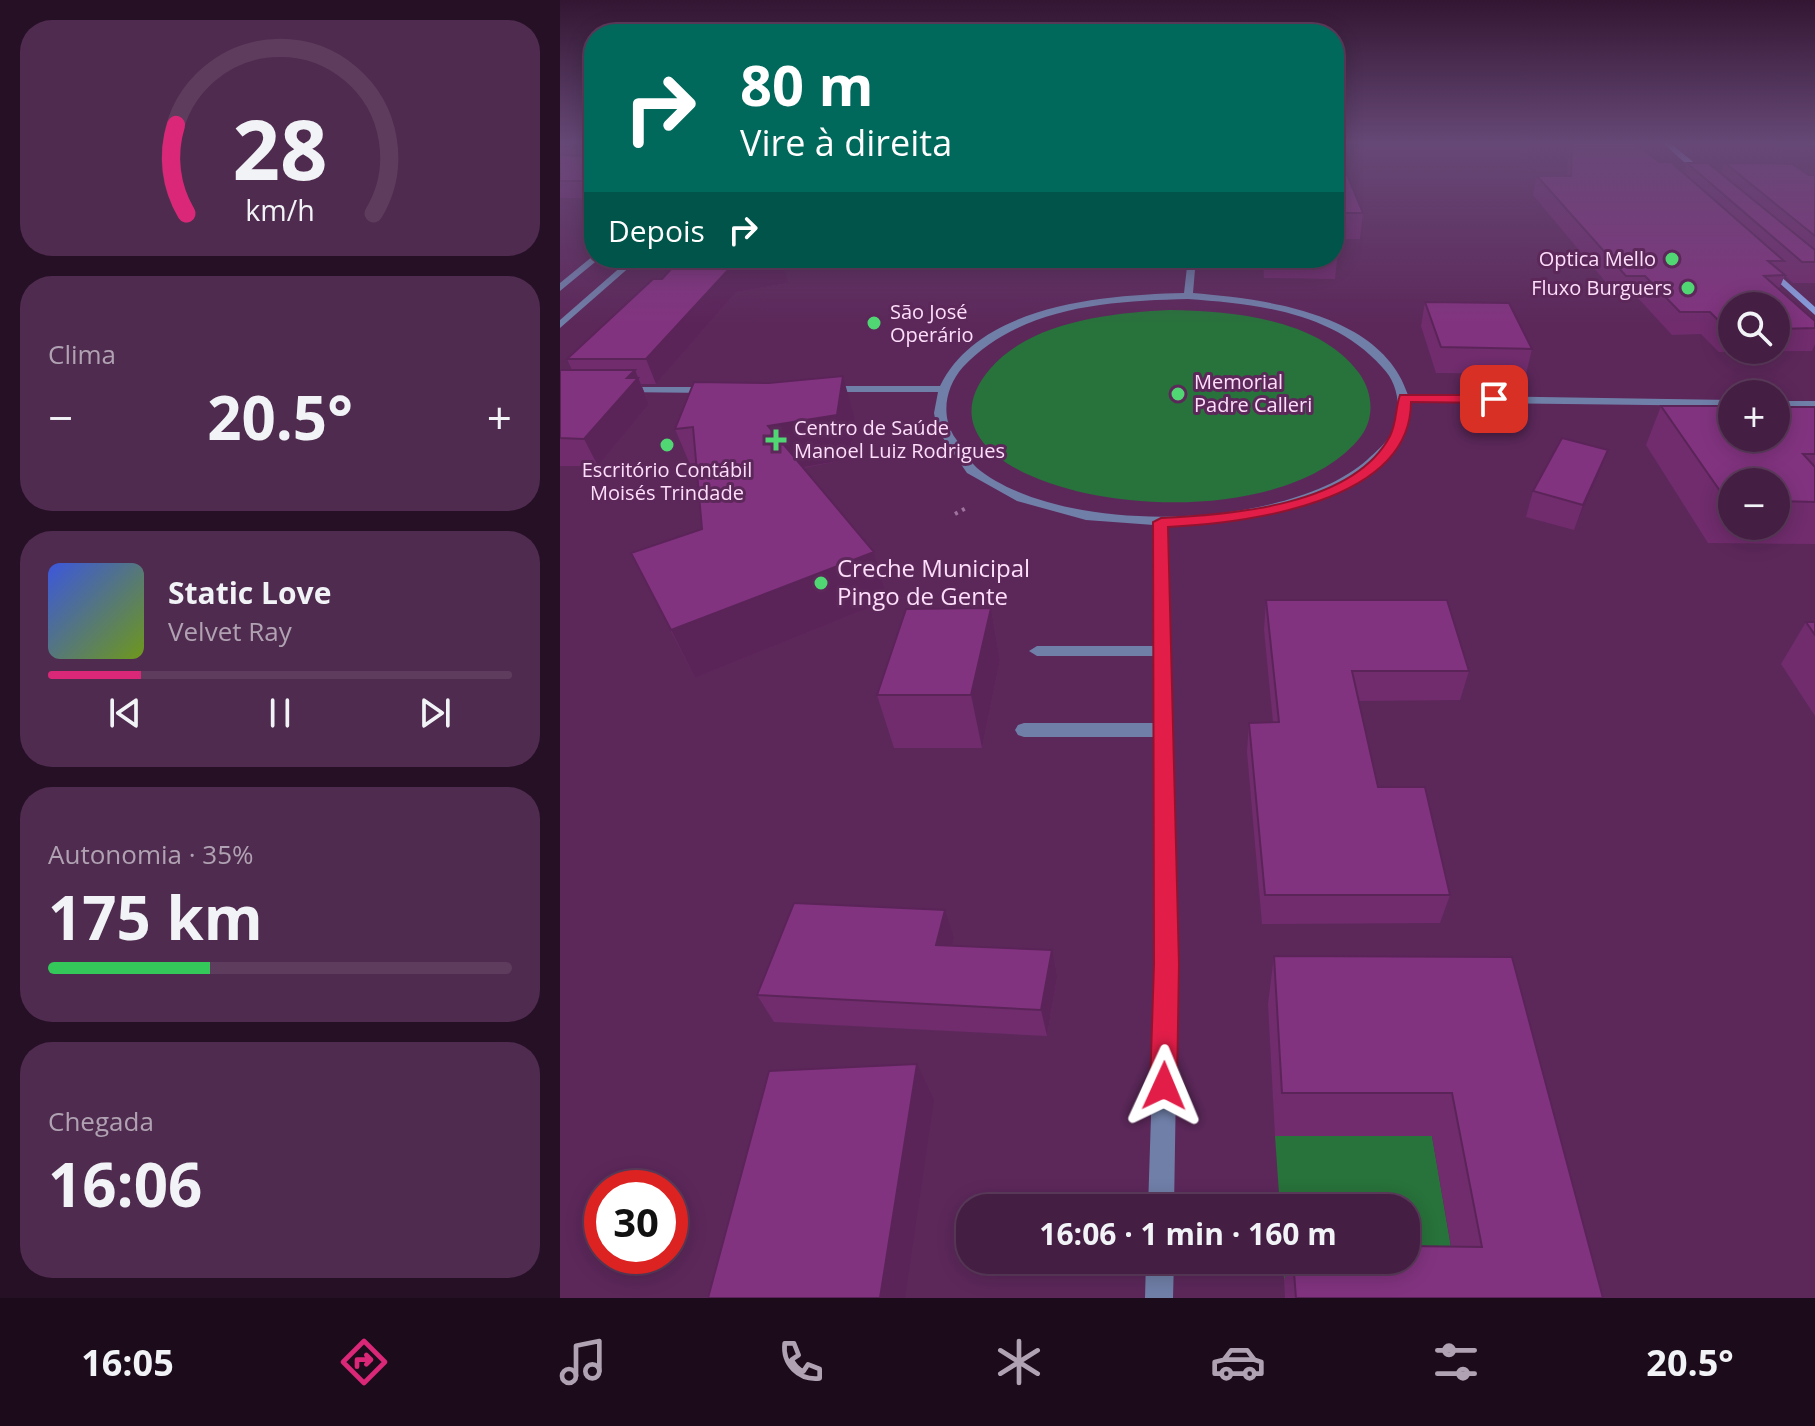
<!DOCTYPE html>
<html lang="pt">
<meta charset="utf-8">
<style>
:root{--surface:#451e44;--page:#4f2b4f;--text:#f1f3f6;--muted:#b0a2b2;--line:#5d3c5d;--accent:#db2777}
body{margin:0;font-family:"Open Sans",sans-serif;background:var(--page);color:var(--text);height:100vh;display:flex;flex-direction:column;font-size:30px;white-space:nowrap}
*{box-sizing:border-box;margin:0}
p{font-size:26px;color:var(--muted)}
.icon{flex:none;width:44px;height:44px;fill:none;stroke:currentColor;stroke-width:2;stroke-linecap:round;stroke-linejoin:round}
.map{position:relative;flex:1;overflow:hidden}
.drawer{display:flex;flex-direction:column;gap:20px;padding:20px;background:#261025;width:560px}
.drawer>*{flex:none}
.guide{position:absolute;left:24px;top:24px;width:760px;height:244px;border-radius:32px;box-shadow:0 4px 20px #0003,0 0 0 2px var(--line);background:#00695c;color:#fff;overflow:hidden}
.controls{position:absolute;left:1158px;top:292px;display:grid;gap:16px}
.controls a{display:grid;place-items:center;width:72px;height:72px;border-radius:50%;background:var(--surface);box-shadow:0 4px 20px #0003,0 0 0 2px var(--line);font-size:40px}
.speed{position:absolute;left:24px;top:1170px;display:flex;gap:16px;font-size:40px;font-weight:700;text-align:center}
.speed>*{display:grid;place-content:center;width:104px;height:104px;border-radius:50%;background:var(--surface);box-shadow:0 4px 20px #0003,0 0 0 2px var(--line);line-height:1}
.speed .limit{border:12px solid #d22;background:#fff;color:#111}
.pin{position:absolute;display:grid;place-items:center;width:68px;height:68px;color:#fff;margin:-34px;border-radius:16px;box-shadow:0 4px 12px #0006}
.me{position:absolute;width:88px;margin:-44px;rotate:1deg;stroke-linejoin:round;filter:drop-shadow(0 0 6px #0008)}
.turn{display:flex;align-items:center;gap:28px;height:168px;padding:0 24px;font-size:36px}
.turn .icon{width:104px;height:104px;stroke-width:2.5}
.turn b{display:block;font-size:56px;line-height:68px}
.then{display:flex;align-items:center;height:76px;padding:0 24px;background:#0003;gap:16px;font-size:30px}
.big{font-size:60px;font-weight:700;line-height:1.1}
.drawer .tile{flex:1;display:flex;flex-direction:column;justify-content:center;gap:12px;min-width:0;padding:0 28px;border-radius:32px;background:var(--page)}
.drawer .dial{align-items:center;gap:0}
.dial svg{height:208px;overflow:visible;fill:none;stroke:var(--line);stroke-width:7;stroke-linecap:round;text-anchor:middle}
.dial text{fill:var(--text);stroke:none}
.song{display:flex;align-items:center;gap:24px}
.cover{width:96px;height:96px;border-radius:12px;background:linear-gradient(135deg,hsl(230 70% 55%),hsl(80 70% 35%))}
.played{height:8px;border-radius:4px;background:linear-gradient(90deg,var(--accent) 20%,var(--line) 20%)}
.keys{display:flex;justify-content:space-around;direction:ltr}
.heat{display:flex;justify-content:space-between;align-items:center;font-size:44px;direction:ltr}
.charge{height:12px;border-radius:6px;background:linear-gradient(90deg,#34c759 35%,var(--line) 0)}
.trip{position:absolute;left:396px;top:1194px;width:464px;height:80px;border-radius:32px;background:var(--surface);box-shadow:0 4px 20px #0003,0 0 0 2px var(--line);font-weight:700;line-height:80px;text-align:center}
.tabs{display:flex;height:128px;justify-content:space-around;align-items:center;background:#1c0c1b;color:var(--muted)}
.tabs .icon{width:56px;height:56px}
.tabs .on{color:var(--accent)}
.tabs b{font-size:36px;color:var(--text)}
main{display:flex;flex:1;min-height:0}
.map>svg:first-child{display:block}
.green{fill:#28723b}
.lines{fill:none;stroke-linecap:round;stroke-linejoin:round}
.path{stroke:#9e739c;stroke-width:4;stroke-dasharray:3 5;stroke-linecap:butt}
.lane{fill:#707fa8;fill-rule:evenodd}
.street{fill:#707fa8;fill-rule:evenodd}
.secondary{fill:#8aa1e2;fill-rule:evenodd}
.wall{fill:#702c6d;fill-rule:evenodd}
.shaded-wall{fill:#5b2459}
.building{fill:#82337f;stroke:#5b2459;stroke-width:2}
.route{fill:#e11d48;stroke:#92132f;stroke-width:2}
.poi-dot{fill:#51d674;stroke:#5c285a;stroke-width:3}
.labels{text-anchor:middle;stroke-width:6;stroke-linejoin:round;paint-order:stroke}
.far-poi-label{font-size:20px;fill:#fdddfa;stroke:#5c285a;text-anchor:start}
.poi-label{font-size:24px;fill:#fdddfa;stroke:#5c285a;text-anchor:start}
</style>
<main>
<section class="drawer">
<div class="tile dial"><svg viewBox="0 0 100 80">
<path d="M14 69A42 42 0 1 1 86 69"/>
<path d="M14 69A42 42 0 0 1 10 35" stroke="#db2777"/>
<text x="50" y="56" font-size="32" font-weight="700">28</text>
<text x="50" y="72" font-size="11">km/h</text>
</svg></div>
<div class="tile"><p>Clima</p>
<div class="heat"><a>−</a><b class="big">20.5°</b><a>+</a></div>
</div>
<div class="tile">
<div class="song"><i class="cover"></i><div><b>Static Love</b><p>Velvet Ray</p></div></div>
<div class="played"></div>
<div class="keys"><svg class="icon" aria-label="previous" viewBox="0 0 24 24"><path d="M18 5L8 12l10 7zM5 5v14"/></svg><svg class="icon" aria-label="pause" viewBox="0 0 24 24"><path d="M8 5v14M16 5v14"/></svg><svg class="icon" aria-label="next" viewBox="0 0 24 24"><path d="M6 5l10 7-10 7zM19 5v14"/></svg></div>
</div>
<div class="tile"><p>Autonomia · 35%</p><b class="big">175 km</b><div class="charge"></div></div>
<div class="tile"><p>Chegada</p><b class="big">16:06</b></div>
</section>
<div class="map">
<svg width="1255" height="1298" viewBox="0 0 1255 1298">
<rect width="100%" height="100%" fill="#5c285a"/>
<!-- green -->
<path class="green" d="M 610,310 C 671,311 759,318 799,373 C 814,394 815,421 798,440 C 696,559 325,492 430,369 C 471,321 551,313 610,310 Z
M 715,1136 L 872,1136 L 897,1282 L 724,1280 L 723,1260 L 846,1260 L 846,1208 L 720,1208 Z"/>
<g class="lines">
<!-- path -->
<path class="path" d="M 395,514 L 408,507"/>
<!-- lane -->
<path class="lane" d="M 477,646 L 601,646 L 609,651 L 601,656 L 477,656 L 469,651 Z
M 464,723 L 602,723 L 608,725 L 611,730 L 608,735 L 602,737 L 464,737 L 458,735 L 455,730 L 458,725 Z"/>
<!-- street -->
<path class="street" d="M 1239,143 L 1255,143 L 1255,146 Z
M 33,256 L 40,258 L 0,291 L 0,283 Z
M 71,258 L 80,258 L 0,328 L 0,320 Z
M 628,258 L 636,258 L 633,293 C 705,299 822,313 848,395 L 1172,400 L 1172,406 L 849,402 C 851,427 840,443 822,460 C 764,512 682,520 608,525 L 618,964 L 614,1208 L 588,1208 L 596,964 L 594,525 L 526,520 L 457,501 L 407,473 L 377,429 L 374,413 L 378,392 L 266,392 L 260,389 L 266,386 L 380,386 C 420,304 545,295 624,293 ZM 628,299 C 697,304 773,312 822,367 C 835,380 840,399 837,417 C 834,437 821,447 807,460 C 726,531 501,537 417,468 C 409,461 402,448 396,439 C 380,417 385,387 403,367 C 461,306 549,301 628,299 Z
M 62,387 L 150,387 L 156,390 L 150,393 L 58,392 L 56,390 Z
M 1216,401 L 1255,401 L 1255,407 L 1216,407 Z
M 586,1260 L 614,1260 L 613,1298 L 585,1298 Z"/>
<!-- secondary -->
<path class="secondary" d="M 1103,143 L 1110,143 L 1148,174 L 1148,178 L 1142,178 Z
M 1209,266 L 1255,307 L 1255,315 L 1206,271 L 1204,269 Z"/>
</g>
<!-- wall -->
<path class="wall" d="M 0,143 L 34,143 L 34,198 L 0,198 Z
M 1009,143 L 1075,143 L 1099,162 L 1124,174 L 1127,163 L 1161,174 L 1165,163 L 1255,175 L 1255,283 L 1233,283 L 1220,271 L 1225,275 L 1219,289 L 1255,321 L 1255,344 L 1252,351 L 1159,352 L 1141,334 L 1112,335 L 1078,298 L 1059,298 L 973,195 L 977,176 L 1007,176 ZM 1172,306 L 1216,306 L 1216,350 L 1172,350 Z
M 774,172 L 803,213 L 800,239 L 776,239 L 778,252 L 775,279 L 704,278 L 703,258 L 774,258 Z
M 93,279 L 228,283 L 176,292 L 96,384 L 81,384 L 89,404 L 38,466 L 0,466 L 0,370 L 12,370 L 7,359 Z
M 865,302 L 972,349 L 966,374 L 876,373 L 861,326 Z
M 134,382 L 295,420 L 289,459 L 243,468 L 314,552 L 328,600 L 135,678 L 71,553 L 142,529 L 137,473 L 134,474 L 115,429 Z
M 1101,406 L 1255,407 L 1255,544 L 1148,543 L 1086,445 ZM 1172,482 L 1216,482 L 1216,526 L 1172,526 Z
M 1048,450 L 1039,474 L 1014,530 L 966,517 L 973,491 Z
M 706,600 L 909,671 L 900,700 L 798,701 L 818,787 L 890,895 L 880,923 L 702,924 L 687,752 L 689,723 L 713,722 L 704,630 Z
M 431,608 L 440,660 L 422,748 L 334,748 L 317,695 Z
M 1246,622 L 1255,622 L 1255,716 L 1221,664 Z
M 394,938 L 392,946 L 497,978 L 487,1036 L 214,1022 L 197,995 Z
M 714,956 L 952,957 L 1043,1298 L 725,1298 L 724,1280 L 729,1260 L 891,1246 L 872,1136 L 715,1136 L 708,1004 Z"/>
<!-- shaded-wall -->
<path class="shaded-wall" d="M 222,261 L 228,283 L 176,292 L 96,384 L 86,359 L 169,269 Z
M 75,370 L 89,404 L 38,466 L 24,439 L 67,378 Z
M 283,376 L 295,420 L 289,459 L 223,471 L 208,426 Z
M 1048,450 L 1039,474 L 1014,530 L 1023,505 Z
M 314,552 L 328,600 L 135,678 L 111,630 Z
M 431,608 L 440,660 L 422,748 L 411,695 Z
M 385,910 L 394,938 L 386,972 L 376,945 Z
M 492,950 L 497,978 L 487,1036 L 481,1010 Z
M 357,1064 L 374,1100 L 345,1298 L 320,1298 Z"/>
<!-- building -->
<path class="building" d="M 0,143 L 34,143 L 34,181 L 0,181 L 0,155 L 28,156 L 31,153 L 28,146 L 0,146 Z
M 1012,143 L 1075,143 L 1099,162 L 1111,162 L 1224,261 L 1208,261 L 1225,275 L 1204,276 L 1255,321 L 1255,328 L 1216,329 L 1216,306 L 1172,306 L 1172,329 L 1168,330 L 1150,312 L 1120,312 L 1085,276 L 1066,276 L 977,176 L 1011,176 Z
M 1127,163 L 1148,163 L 1255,250 L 1255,262 L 1242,262 Z
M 1165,163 L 1232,164 L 1249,175 L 1255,175 L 1255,236 Z
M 774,172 L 786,172 L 803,213 L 774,213 Z
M 774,232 L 778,252 L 774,252 Z
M 121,258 L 221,258 L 222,261 L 169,269 L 86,359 L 7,359 L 93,279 L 102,279 Z
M 865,302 L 949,303 L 972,349 L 881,347 Z
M 0,370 L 75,370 L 67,378 L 78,378 L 24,439 L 0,438 Z
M 283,376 L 277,415 L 208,426 L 314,552 L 111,630 L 71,553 L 142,529 L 133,427 L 115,429 L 134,382 L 209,383 Z
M 1101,406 L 1172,406 L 1172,438 L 1216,438 L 1216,407 L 1255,407 L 1255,454 L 1243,454 L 1255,467 L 1255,502 L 1216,501 L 1216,482 L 1172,482 L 1172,501 L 1167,501 Z
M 1002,438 L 1048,450 L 1023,505 L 973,491 Z
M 706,600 L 887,600 L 909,671 L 792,671 L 818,787 L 865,787 L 890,895 L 705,895 L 689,723 L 719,722 Z
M 431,608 L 411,695 L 317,695 L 346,609 Z
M 1246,622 L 1255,622 L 1255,635 Z
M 234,903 L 385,910 L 376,945 L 492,950 L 481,1010 L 197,995 Z
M 714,956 L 952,957 L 1043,1298 L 736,1298 L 733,1260 L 846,1260 L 846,1246 L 922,1247 L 892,1093 L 722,1093 Z
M 357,1064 L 320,1298 L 148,1298 L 209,1071 Z"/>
<!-- sky -->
<linearGradient id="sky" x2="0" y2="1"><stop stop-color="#331632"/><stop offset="0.44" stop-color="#664876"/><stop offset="1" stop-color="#664876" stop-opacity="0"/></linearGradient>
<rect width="1255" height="324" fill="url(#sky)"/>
<!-- route -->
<path class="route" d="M 840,395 L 934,395 L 940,399 L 934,403 L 851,402 C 851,504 684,523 608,527 L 619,964 L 617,1086 L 613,1096 L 604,1100 L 594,1096 L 590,1086 L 594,964 L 593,522 L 601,518 C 669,515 793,506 830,436 C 837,422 835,409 840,395 Z"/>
<!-- markers -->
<g class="poi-dot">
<circle cx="1112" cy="259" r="8"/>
<circle cx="1128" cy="288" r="8"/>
<circle cx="314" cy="323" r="8"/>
<circle cx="618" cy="394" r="8"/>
<path d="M212 428h8v8h8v8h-8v8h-8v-8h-8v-8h8z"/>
<circle cx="107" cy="445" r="8"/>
<circle cx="261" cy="583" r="8"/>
</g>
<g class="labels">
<!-- far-poi labels -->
<g class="far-poi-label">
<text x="1096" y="266" text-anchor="end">Optica Mello</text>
<text x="1112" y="295" text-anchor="end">Fluxo Burguers</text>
<text x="330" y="319">São José<tspan x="330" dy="23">Operário</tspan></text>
<text x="634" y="389">Memorial<tspan x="634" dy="23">Padre Calleri</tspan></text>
<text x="234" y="435">Centro de Saúde<tspan x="234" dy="23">Manoel Luiz Rodrigues</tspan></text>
<text x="107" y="477" text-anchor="middle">Escritório Contábil<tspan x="107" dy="23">Moisés Trindade</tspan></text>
</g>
<!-- poi labels -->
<g class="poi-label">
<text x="277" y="577">Creche Municipal<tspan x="277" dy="28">Pingo de Gente</tspan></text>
</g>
</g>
</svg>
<div class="controls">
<a><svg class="icon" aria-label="search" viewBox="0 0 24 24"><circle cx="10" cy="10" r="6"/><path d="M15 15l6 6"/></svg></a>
<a>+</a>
<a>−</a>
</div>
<div class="speed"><div class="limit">30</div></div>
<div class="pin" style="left:934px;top:399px;background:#d93025"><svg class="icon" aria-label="arrive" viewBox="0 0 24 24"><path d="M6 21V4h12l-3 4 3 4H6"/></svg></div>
<svg class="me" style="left:604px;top:1086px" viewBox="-20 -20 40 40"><path d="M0-17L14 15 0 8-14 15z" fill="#e11d48" stroke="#fff" stroke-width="4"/></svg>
<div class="trip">16:06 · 1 min · 160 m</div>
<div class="guide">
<div class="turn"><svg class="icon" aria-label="right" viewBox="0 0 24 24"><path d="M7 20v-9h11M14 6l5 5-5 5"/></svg><div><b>80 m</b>Vire à direita</div></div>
<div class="then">Depois<svg class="icon" aria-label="right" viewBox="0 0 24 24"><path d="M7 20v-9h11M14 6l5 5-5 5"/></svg></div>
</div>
</div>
</main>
<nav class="tabs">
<b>16:05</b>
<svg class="icon on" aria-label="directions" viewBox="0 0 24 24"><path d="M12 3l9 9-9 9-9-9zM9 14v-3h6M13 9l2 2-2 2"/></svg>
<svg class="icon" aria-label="music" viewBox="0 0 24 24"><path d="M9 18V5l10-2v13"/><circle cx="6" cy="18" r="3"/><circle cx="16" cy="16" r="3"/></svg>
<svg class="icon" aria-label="phone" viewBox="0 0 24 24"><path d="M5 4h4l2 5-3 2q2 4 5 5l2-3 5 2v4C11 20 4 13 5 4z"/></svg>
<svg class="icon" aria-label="climate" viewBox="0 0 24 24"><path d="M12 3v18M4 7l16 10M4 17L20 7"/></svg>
<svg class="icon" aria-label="car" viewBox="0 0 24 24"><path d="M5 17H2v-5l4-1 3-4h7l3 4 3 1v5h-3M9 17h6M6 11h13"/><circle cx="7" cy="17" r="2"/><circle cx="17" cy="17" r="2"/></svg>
<svg class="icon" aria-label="filters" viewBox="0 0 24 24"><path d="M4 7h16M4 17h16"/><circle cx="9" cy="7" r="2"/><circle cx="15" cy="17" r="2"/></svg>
<b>20.5°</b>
</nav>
